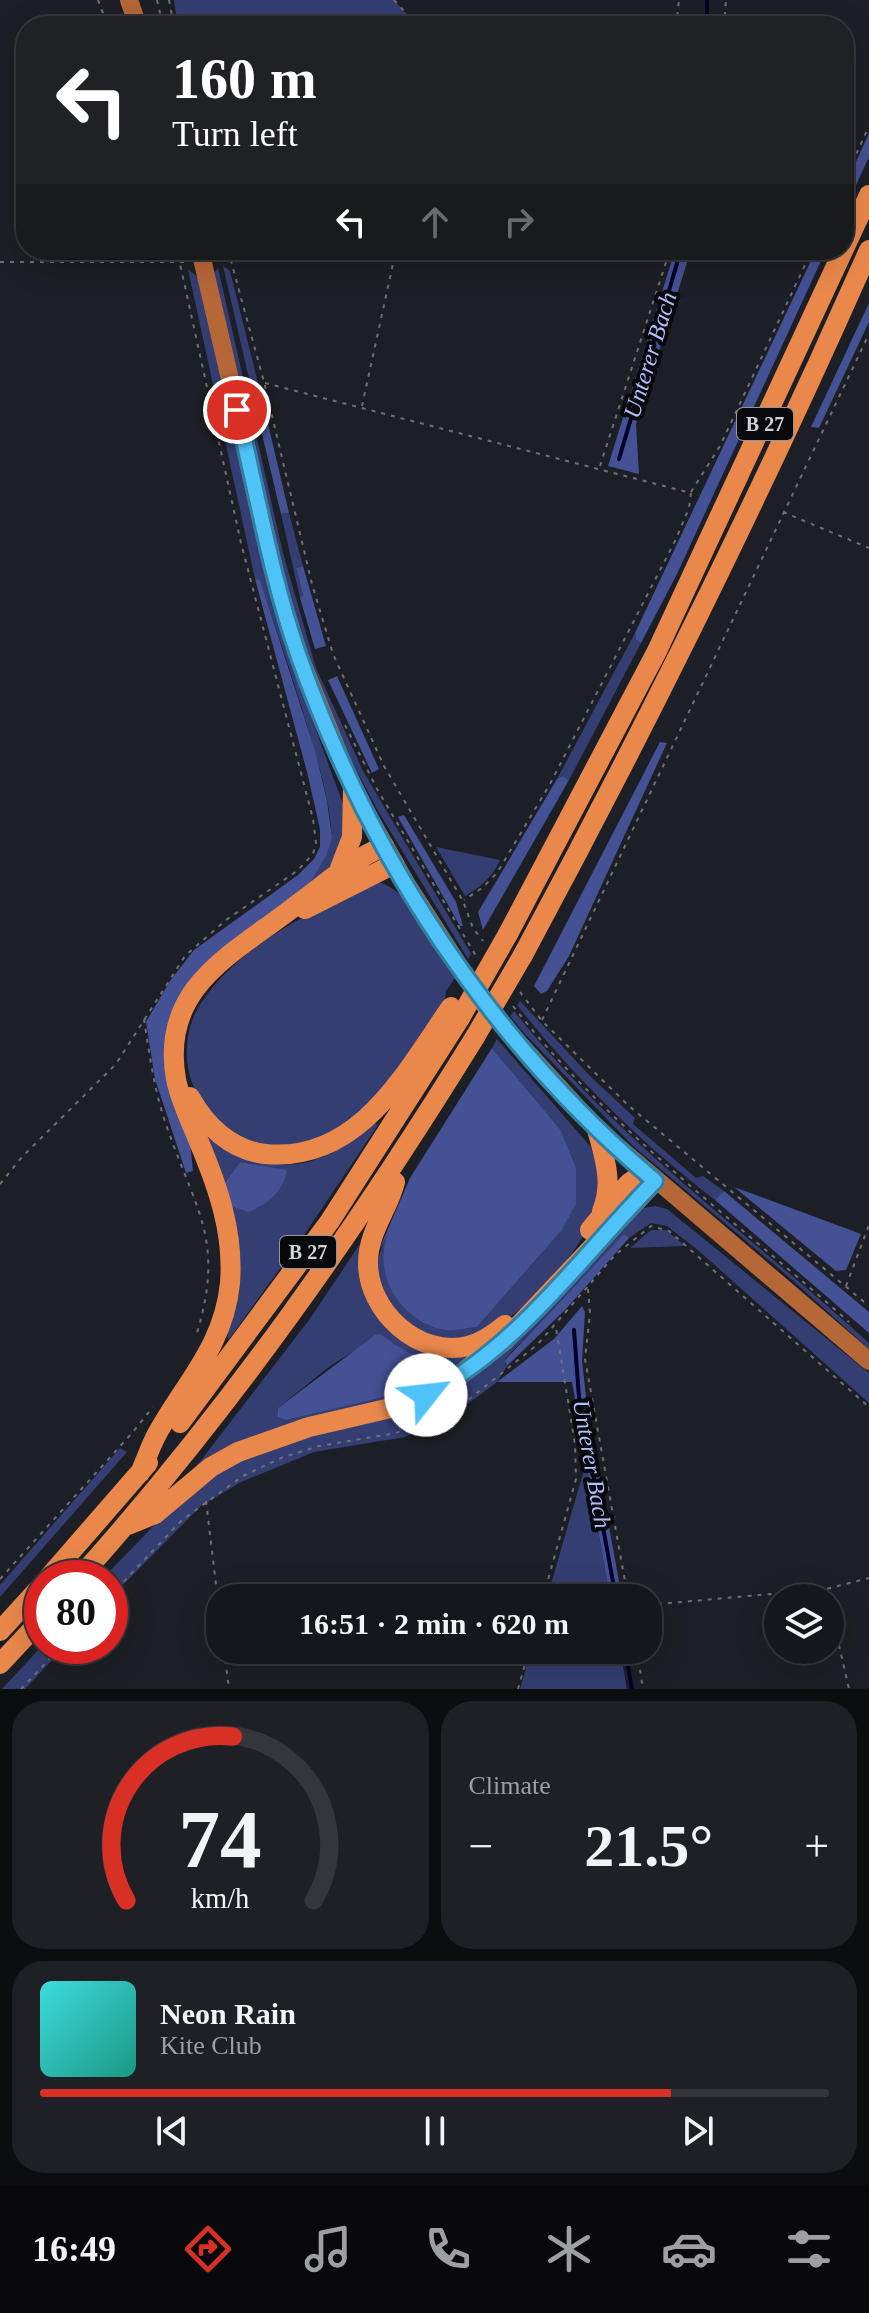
<!DOCTYPE html>
<meta charset="utf-8">
<style>
:root{--surface:#16171c;--page:#1f2025;--text:#f1f3f6;--muted:#9e9fa3;--line:#35363b;--accent:#d93025}
body{margin:0;font-family:Georgia,serif;background:var(--page);color:var(--text);height:100vh;display:flex;flex-direction:column;font-size:30px;white-space:nowrap}
*{box-sizing:border-box;margin:0}
p{font-size:26px;color:var(--muted)}
.icon{flex:none;width:44px;height:44px;fill:none;stroke:currentColor;stroke-width:2;stroke-linecap:round;stroke-linejoin:round}
.map{position:relative;height:1689px;overflow:hidden}
.side{display:flex;flex-direction:column;gap:12px;padding:12px;background:#0c0d0f;flex:1}
.side>*{flex:none}
.hud{position:absolute;left:16px;top:16px;width:838px;height:244px;border-radius:32px;box-shadow:0 8px 32px #0002,0 0 0 2px var(--line);background:#202124;color:#fff;overflow:hidden}
.controls{position:absolute;left:764px;top:1584px;display:grid;gap:16px}
.controls a{display:grid;place-items:center;width:80px;height:80px;border-radius:50%;background:var(--surface);box-shadow:0 8px 32px #0002,0 0 0 2px var(--line);font-size:40px}
.speed{position:absolute;left:24px;top:1560px;display:flex;gap:16px;font-size:40px;font-weight:700;text-align:center}
.speed>*{display:grid;place-content:center;width:104px;height:104px;border-radius:50%;background:var(--surface);box-shadow:0 8px 32px #0002,0 0 0 2px var(--line);line-height:1}
.speed .limit{border:12px solid #d22;background:#fff;color:#111}
.pin{position:absolute;display:grid;place-items:center;width:68px;height:68px;color:#fff;margin:-34px;border:4px solid #fff;border-radius:50%;box-shadow:0 2px 8px #0007}
.me{position:absolute;width:88px;margin:-44px;rotate:61deg;stroke-linejoin:round;filter:drop-shadow(0 0 6px #0008)}
.turn{display:flex;align-items:center;gap:28px;height:168px;padding:0 24px;font-size:36px}
.turn .icon{width:104px;height:104px;stroke-width:2.5}
.turn b{display:block;font-size:56px;line-height:68px}
.lanes{display:flex;align-items:center;height:76px;padding:0 24px;background:#0003;justify-content:center;gap:40px;direction:ltr}
.lanes .off{opacity:.35}
.big{font-size:60px;font-weight:600;line-height:1.1}
.side .widget{flex:1;display:flex;flex-direction:column;justify-content:center;gap:12px;min-width:0;padding:0 28px;border-radius:32px;background:var(--page)}
.side .dial{align-items:center;gap:0}
.dial svg{height:208px;overflow:visible;fill:none;stroke:var(--line);stroke-width:7;stroke-linecap:round;text-anchor:middle}
.dial text{fill:var(--text);stroke:none}
.song{display:flex;align-items:center;gap:24px}
.cover{width:96px;height:96px;border-radius:12px;background:linear-gradient(135deg,hsl(180 70% 55%),hsl(170 70% 35%))}
.played{height:8px;border-radius:4px;background:linear-gradient(90deg,var(--accent) 80%,var(--line) 80%)}
.keys{display:flex;justify-content:space-around;direction:ltr}
.heat{display:flex;justify-content:space-between;align-items:center;font-size:44px;direction:ltr}
.side .tiles{flex:1;display:grid;gap:12px;grid-template-columns:1fr 1fr}
.widget:last-child{grid-column:span 2}
.trip{position:absolute;left:206px;top:1584px;width:456px;height:80px;border-radius:32px;background:var(--surface);box-shadow:0 8px 32px #0002,0 0 0 2px var(--line);font-weight:600;line-height:80px;text-align:center}
.menu{display:flex;height:128px;justify-content:space-around;align-items:center;background:#09090b;color:var(--muted)}
.menu .icon{width:56px;height:56px}
.menu .selected{color:var(--accent)}
.menu b{font-size:36px;color:var(--text)}
.map>svg:first-child{display:block}
.green{fill:#343e73;fill-rule:evenodd}
.forest{fill:#445195}
.lines{fill:none;stroke-linecap:round;stroke-linejoin:round}
.stream{stroke:#04002a;stroke-width:4}
.path{stroke:#6e7076;stroke-width:2;stroke-dasharray:4 6;stroke-linecap:butt}
.secondary{stroke:#b56738;stroke-width:18}
.trunk{stroke:#ea884b;stroke-width:20}
.trunk-bridge{stroke:#ea884b;stroke-width:20}
.route-casing{stroke:#337fa1;stroke-width:20}
.route{stroke:#4fc3f7;stroke-width:14}
.labels{text-anchor:middle;stroke-width:8;stroke-linejoin:round;paint-order:stroke}
.shield{fill:#08090c;stroke:#95969b;stroke-width:2}
.shield-label{font-size:20px;font-weight:bold;fill:#d1d3d8}
.water-label{font-size:24px;font-style:italic;fill:#b0befa;stroke:#08090c}
</style>
<div class="map">
<svg width="869" height="1689" viewBox="0 0 869 1689">
<rect width="100%" height="100%" fill="#1d1f26"/>
<!-- green -->
<path class="green" d="M 174,0 L 394,0 L 411,19 L 386,22 L 384,26 L 178,26 Z
M 223,266 L 230,271 L 265,411 L 257,413 Z
M 218,268 L 283,553 L 316,668 L 363,771 L 471,954 L 468,959 L 378,811 L 347,752 L 310,668 L 289,598 L 214,273 Z
M 188,269 L 199,278 L 284,642 L 348,818 L 335,862 L 291,902 C 304,883 322,861 330,840 C 341,811 273,621 260,581 L 255,579 Z
M 289,513 L 303,566 L 296,568 L 303,595 L 300,598 L 281,514 Z
M 635,633 L 636,640 L 641,643 L 569,780 L 563,776 L 557,779 Z
M 436,847 L 500,860 C 493,877 480,887 465,896 Z
M 373,881 C 410,886 438,946 457,975 L 446,991 L 445,1001 C 412,1047 383,1099 337,1132 C 331,1136 322,1138 315,1141 C 299,1146 278,1151 261,1147 C 199,1132 166,1057 201,1003 C 240,944 312,912 373,881 Z
M 520,1001 L 591,1077 L 635,1118 L 633,1124 L 696,1178 L 703,1176 L 724,1191 L 715,1200 C 642,1144 574,1077 517,1005 Z
M 514,1011 C 614,1138 750,1235 869,1343 L 869,1349 L 789,1277 L 632,1145 L 524,1033 L 510,1016 Z
M 497,1039 L 590,1146 L 605,1181 C 599,1197 594,1217 585,1233 C 565,1268 514,1325 474,1337 C 437,1349 386,1319 379,1280 C 375,1260 382,1244 391,1227 L 477,1327 L 561,1231 L 560,1129 L 492,1048 Z
M 374,1122 L 378,1125 L 300,1241 L 229,1339 L 227,1337 L 234,1314 L 231,1206 L 287,1171 L 240,1162 L 224,1184 L 203,1134 C 225,1143 250,1158 273,1163 C 312,1171 347,1146 374,1122 Z
M 655,1206 L 667,1209 L 869,1373 L 869,1403 L 699,1251 L 667,1226 L 651,1223 L 629,1238 L 624,1235 L 505,1359 L 507,1366 L 497,1382 L 461,1409 L 405,1437 L 314,1452 L 241,1482 L 201,1506 L 110,1598 L 110,1578 L 103,1578 L 180,1499 L 245,1456 L 420,1404 L 639,1209 Z
M 651,1230 L 666,1230 L 685,1246 L 630,1248 Z
M 362,1241 L 368,1263 L 398,1327 L 486,1351 L 431,1388 L 192,1472 L 309,1320 ZM 381,1334 C 401,1350 423,1362 449,1362 L 414,1387 L 286,1420 L 277,1417 L 278,1408 L 330,1366 Z
M 120,1448 L 127,1452 L 0,1597 L 0,1585 Z
M 586,1463 L 610,1598 L 547,1598 Z
M 42,1646 L 65,1646 L 25,1689 L 2,1689 Z
M 531,1650 L 620,1650 L 627,1689 L 520,1689 Z"/>
<!-- forest -->
<path class="forest" d="M 869,133 L 869,157 L 844,211 L 844,188 Z
M 675,250 L 691,250 L 636,424 L 639,474 L 608,466 Z
M 816,250 L 826,250 L 677,574 L 641,643 L 636,640 L 635,633 Z
M 869,303 L 869,322 L 819,428 L 811,427 Z
M 265,411 L 289,513 L 281,514 L 257,413 Z
M 303,566 L 326,646 L 315,649 L 300,598 L 303,595 L 296,568 Z
M 255,579 L 260,580 L 316,754 L 327,801 L 332,838 L 326,856 L 311,881 L 177,1013 L 193,1171 L 186,1173 L 155,1079 L 146,1022 L 170,981 L 194,950 L 298,875 L 314,859 L 320,847 L 320,829 L 307,772 Z
M 337,676 L 379,769 L 372,773 L 328,680 Z
M 660,742 L 667,743 L 569,956 L 547,991 L 541,994 L 534,986 Z
M 563,776 L 569,780 L 483,930 L 478,912 L 557,779 Z
M 404,815 L 456,902 L 463,926 L 460,926 L 398,817 Z
M 492,1048 L 560,1129 L 576,1168 L 576,1204 L 561,1231 L 477,1327 C 467,1328 454,1331 445,1330 C 409,1324 379,1287 384,1251 C 384,1245 387,1238 389,1233 L 379,1250 L 410,1178 Z
M 240,1162 L 287,1170 C 283,1192 269,1203 249,1212 L 231,1206 L 224,1184 Z
M 734,1187 L 861,1234 L 846,1270 L 836,1271 Z
M 724,1191 L 869,1312 L 869,1333 L 715,1200 Z
M 624,1234 L 629,1238 L 565,1310 L 507,1366 L 505,1360 Z
M 582,1306 L 585,1312 L 582,1361 L 587,1405 L 622,1598 L 610,1598 L 572,1382 L 497,1382 L 554,1339 Z
M 381,1334 C 401,1350 423,1362 449,1362 L 453,1365 L 451,1371 L 383,1397 L 286,1420 L 277,1417 L 278,1408 L 375,1335 Z"/>
<g class="lines">
<!-- stream -->
<path class="stream" d="M 707,0 L 707,26
M 619,459 L 681,250
M 574,1330 L 579,1397 L 616,1598
M 625,1650 L 632,1689"/>
<!-- path -->
<path class="path" d="M 98,0 L 108,26
M 157,0 L 163,26
M 169,0 L 174,26
M 394,0 L 418,26
M 676,26 L 679,0
M 724,26 L 726,0
M 844,181 L 869,126
M 228,250 L 264,382 L 312,584 L 333,654 L 384,766 L 463,901 L 473,928 L 483,941
M 217,257 L 229,255
M 0,262 L 187,262
M 265,383 L 691,493 L 689,508 L 676,539 L 550,784 L 497,873 L 482,888 L 464,900
M 362,406 L 396,250
M 600,466 L 670,250
M 691,492 L 720,446 L 812,250
M 783,512 L 869,548
M 345,725 L 377,789 L 476,956
M 520,992 L 542,1021 L 629,1106 L 869,1306
M 513,1006 C 607,1127 735,1220 849,1322
M 144,1019 C 150,1058 155,1096 169,1133 C 198,1214 224,1243 197,1333
M 542,1020 L 869,334
M 0,1184 L 22,1157 L 116,1064 L 185,956 L 226,920 L 297,871 L 313,854 L 316,843 L 313,819 L 241,543 L 177,250
M 846,1286 L 869,1225
M 588,1289 L 590,1313 L 585,1359 L 628,1598
M 206,1501 L 220,1618
M 0,1579 L 132,1433 L 153,1407
M 827,1591 L 828,1598
M 110,1596 L 182,1520 L 243,1476 L 281,1458 L 319,1446 L 396,1433 L 468,1400 L 537,1345 L 615,1255 L 651,1226 L 669,1231 L 869,1407
M 543,1598 L 576,1479 L 575,1444 L 556,1328
M 648,1605 L 826,1589 L 869,1578
M 830,1606 L 849,1689
M 224,1650 L 229,1689
M 637,1650 L 643,1689
M 21,1689 L 62,1646
M 518,1689 L 529,1650"/>
<!-- secondary -->
<path class="secondary" d="M 129,0 L 138,26
M 200,250 L 279,590 L 299,655 L 353,789 L 406,883 L 485,1006 L 597,1129 L 869,1361"/>
<!-- trunk -->
<path class="trunk" d="M 340,868 L 352,837 L 353,789
M 305,909 L 394,864
M 508,934 L 657,651 L 869,195
M 523,955 C 647,725 763,490 869,250
M 190,1097 C 206,1126 231,1150 265,1154 C 359,1163 405,1073 451,1007
M 597,1129 C 604,1157 614,1182 602,1211
M 395,1182 C 388,1210 368,1232 368,1263 C 368,1311 418,1358 468,1346 C 481,1343 494,1334 505,1325
M 590,1230 L 629,1183 L 645,1172
M 180,1423 L 330,1221 L 460,1018
M 140,1473 C 146,1460 150,1447 157,1434 C 185,1383 224,1346 230,1283 C 234,1233 218,1187 199,1142 C 191,1122 180,1100 176,1079 C 159,984 238,952 299,903 C 329,881 350,861 384,846
M 128,1525 L 155,1514 L 211,1467 L 238,1452 L 309,1427 L 395,1407 L 451,1382 L 505,1340 L 655,1181
M 48,1578 L 148,1463
M 79,1578 C 229,1411 357,1228 475,1037
M 0,1631 L 42,1585
M 0,1664 L 42,1619"/>
<!-- trunk-bridge -->
<path class="trunk-bridge" d="M 460,1018 L 508,934
M 475,1037 L 523,955"/>
</g>
<g class="lines">
<!-- route casing -->
<g class="route-casing">
<path id="route" d="M 237,410 C 257,492 271,577 299,657 C 370,858 491,1043 655,1181 C 583,1254 519,1347 426,1395"/>
</g>
<!-- route -->
<use href="#route" class="route"/>
</g>
<g class="labels">
<!-- shield labels -->
<g class="shield">
<rect x="737" y="408" width="56" height="32" rx="6"/>
<rect x="280" y="1236" width="56" height="32" rx="6"/>
</g>
<g class="shield-label">
<text x="765" y="431">B 27</text>
<text x="308" y="1259">B 27</text>
</g>
<!-- water labels -->
<g class="water-label">
<text transform="translate(650 355) rotate(-73)" y="8">Unterer Bach</text>
<text transform="translate(592 1464) rotate(80)" y="8">Unterer Bach</text>
</g>
</g>
</svg>
<div class="controls">
<a><svg class="icon" aria-label="layers" viewBox="0 0 24 24"><path d="M12 4l9 5-9 5-9-5zM3 14l9 5 9-5"/></svg></a>
</div>
<div class="speed"><div class="limit">80</div></div>
<div class="pin" style="left:237px;top:410px;background:#d93025"><svg class="icon" aria-label="arrive" viewBox="0 0 24 24"><path d="M6 21V4h12l-3 4 3 4H6"/></svg></div>
<svg class="me" style="left:426px;top:1395px" viewBox="-20 -20 40 40"><circle r="19" fill="#fff"/><path d="M0-13L10 11 0 6-10 11z" fill="#4fc3f7"/></svg>
<div class="trip">16:51 · 2 min · 620 m</div>
<div class="hud">
<div class="turn"><svg class="icon" aria-label="left" viewBox="0 0 24 24"><path d="M17 20v-9H6M10 6l-5 5 5 5"/></svg><div><b>160 m</b>Turn left</div></div>
<div class="lanes"><svg class="icon" aria-label="left" viewBox="0 0 24 24"><path d="M17 20v-9H6M10 6l-5 5 5 5"/></svg><svg class="icon off" aria-label="ahead" viewBox="0 0 24 24"><path d="M12 20V5M6 11l6-6 6 6"/></svg><svg class="icon off" aria-label="right" viewBox="0 0 24 24"><path d="M7 20v-9h11M14 6l5 5-5 5"/></svg></div>
</div>
</div>
<section class="side">
<div class="tiles">
<div class="widget dial"><svg viewBox="0 0 100 80">
<path d="M14 69A42 42 0 1 1 86 69"/>
<path d="M14 69A42 42 0 0 1 55 6" stroke="#d93025"/>
<text x="50" y="56" font-size="32" font-weight="700">74</text>
<text x="50" y="72" font-size="11">km/h</text>
</svg></div>
<div class="widget"><p>Climate</p>
<div class="heat"><a>−</a><b class="big">21.5°</b><a>+</a></div>
</div>
<div class="widget">
<div class="song"><i class="cover"></i><div><b>Neon Rain</b><p>Kite Club</p></div></div>
<div class="played"></div>
<div class="keys"><svg class="icon" aria-label="previous" viewBox="0 0 24 24"><path d="M18 5L8 12l10 7zM5 5v14"/></svg><svg class="icon" aria-label="pause" viewBox="0 0 24 24"><path d="M8 5v14M16 5v14"/></svg><svg class="icon" aria-label="next" viewBox="0 0 24 24"><path d="M6 5l10 7-10 7zM19 5v14"/></svg></div>
</div>
</div>
</section>
<nav class="menu">
<b>16:49</b>
<svg class="icon selected" aria-label="directions" viewBox="0 0 24 24"><path d="M12 3l9 9-9 9-9-9zM9 14v-3h6M13 9l2 2-2 2"/></svg>
<svg class="icon" aria-label="music" viewBox="0 0 24 24"><path d="M9 18V5l10-2v13"/><circle cx="6" cy="18" r="3"/><circle cx="16" cy="16" r="3"/></svg>
<svg class="icon" aria-label="phone" viewBox="0 0 24 24"><path d="M5 4h4l2 5-3 2q2 4 5 5l2-3 5 2v4C11 20 4 13 5 4z"/></svg>
<svg class="icon" aria-label="climate" viewBox="0 0 24 24"><path d="M12 3v18M4 7l16 10M4 17L20 7"/></svg>
<svg class="icon" aria-label="car" viewBox="0 0 24 24"><path d="M5 17H2v-5l4-1 3-4h7l3 4 3 1v5h-3M9 17h6M6 11h13"/><circle cx="7" cy="17" r="2"/><circle cx="17" cy="17" r="2"/></svg>
<svg class="icon" aria-label="filters" viewBox="0 0 24 24"><path d="M4 7h16M4 17h16"/><circle cx="9" cy="7" r="2"/><circle cx="15" cy="17" r="2"/></svg>
</nav>
